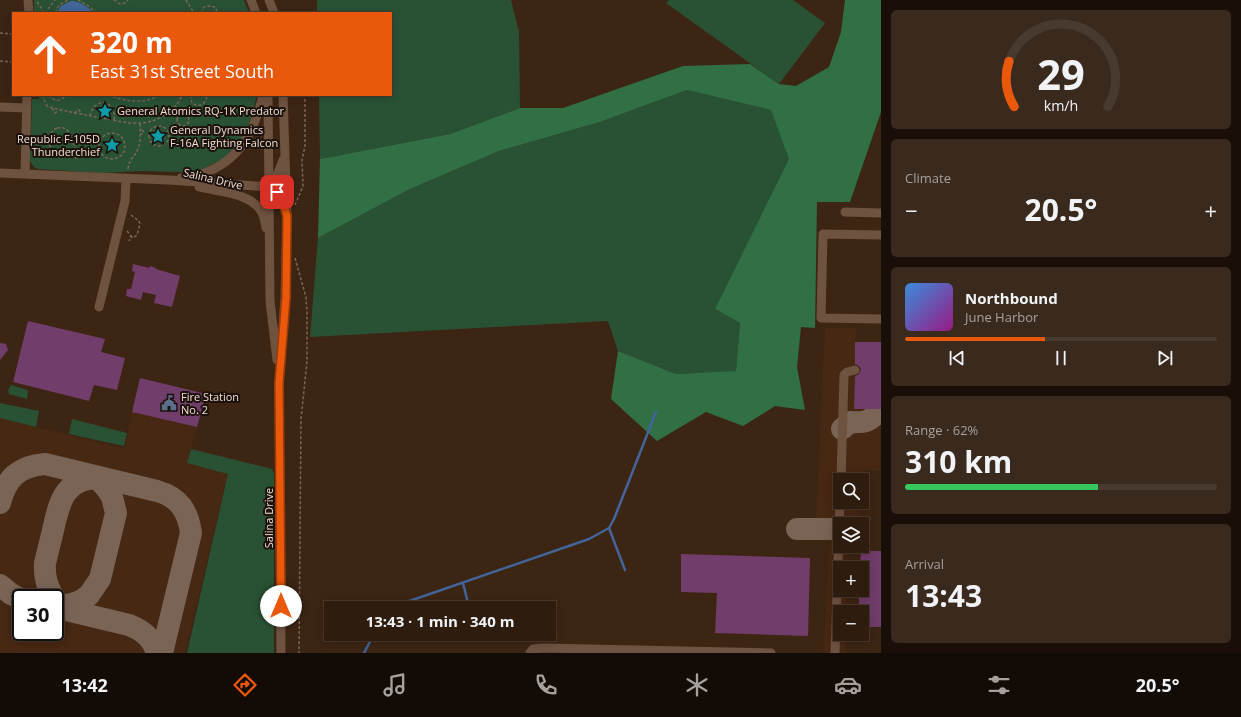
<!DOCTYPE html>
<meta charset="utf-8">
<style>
:root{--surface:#2e1c0f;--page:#3a291d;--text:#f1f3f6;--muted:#a7a19e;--line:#493a2f;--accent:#ea580c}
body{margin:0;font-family:"Open Sans",sans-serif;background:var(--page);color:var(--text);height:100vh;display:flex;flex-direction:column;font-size:15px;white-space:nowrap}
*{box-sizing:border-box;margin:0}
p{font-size:13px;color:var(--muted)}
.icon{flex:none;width:22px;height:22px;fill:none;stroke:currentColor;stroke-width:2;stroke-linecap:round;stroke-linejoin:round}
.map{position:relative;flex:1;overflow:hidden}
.details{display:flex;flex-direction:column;gap:10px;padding:10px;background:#190f08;width:360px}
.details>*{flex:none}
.guide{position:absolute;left:12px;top:12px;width:380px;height:84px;border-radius:0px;box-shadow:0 2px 10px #0003,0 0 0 1px var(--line);background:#ea580c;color:#fff;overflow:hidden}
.buttons{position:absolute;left:833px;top:473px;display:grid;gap:8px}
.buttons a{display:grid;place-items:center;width:36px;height:36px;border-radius:0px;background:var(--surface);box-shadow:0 2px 10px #0003,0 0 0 1px var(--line);font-size:20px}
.speed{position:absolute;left:12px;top:589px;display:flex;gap:8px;font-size:20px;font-weight:700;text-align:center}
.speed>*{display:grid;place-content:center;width:52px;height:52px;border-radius:50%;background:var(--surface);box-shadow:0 2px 10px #0003,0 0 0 1px var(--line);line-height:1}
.speed .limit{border:2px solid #111;border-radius:6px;background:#fff;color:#111}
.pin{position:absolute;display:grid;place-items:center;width:34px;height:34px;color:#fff;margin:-17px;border-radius:8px;box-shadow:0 2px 6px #0006}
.me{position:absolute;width:44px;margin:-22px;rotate:0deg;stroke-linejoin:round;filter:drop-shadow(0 0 3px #0008)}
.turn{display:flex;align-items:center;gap:14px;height:84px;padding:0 12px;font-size:18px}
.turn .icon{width:52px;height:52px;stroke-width:2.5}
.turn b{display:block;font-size:28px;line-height:34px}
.big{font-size:30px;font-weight:700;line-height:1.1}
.details .card{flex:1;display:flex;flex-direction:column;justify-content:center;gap:6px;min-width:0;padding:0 14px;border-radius:6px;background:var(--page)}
.details .dial{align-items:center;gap:0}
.dial svg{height:104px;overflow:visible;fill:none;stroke:var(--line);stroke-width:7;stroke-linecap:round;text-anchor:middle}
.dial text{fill:var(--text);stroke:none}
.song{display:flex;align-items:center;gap:12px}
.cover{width:48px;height:48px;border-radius:6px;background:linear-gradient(135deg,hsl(210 70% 55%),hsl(310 70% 35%))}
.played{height:4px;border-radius:2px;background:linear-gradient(90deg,var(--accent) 45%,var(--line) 45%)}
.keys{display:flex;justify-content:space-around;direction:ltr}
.heat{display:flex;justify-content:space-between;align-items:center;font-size:22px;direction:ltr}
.charge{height:6px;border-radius:3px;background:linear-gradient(90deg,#34c759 62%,var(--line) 0)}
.trip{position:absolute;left:324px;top:601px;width:232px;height:40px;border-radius:0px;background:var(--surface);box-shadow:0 2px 10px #0003,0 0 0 1px var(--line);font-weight:700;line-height:40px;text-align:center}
.tabs{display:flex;height:64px;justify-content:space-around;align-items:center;background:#120b06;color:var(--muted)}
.tabs .icon{width:28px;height:28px}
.tabs .active{color:var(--accent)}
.tabs b{font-size:18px;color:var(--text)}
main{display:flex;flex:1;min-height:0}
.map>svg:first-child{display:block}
.built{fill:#472813;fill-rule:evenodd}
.green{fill:#295235}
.forest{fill:#307044}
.water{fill:#42659b}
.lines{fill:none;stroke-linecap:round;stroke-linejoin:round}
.stream{stroke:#42659b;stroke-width:2.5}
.taxiway{stroke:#7a6456;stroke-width:22}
.building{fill:#713d6b}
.path{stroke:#7b6657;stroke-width:1.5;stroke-dasharray:3 2;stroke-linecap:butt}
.minor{stroke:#6f5341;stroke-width:9}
.route-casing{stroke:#983908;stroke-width:10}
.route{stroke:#ea580c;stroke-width:7}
.labels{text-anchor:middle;stroke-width:4;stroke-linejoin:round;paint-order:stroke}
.poi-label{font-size:11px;fill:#f0dfd5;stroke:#1c110a;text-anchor:start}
.street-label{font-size:11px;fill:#f0dfd5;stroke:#1c110a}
</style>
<main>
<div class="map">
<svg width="881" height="653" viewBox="0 0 881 653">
<rect width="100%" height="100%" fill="#3d2514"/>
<!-- built -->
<path class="built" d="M 825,328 L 856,328 L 854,409 L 881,410 L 880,471 L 862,470 L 861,480 L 840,480 L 840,502 L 860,502 L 860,520 L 849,520 L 849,524 L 840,524 L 840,546 L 848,546 L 847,568 L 840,568 L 840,590 L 847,590 L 846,612 L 840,612 L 840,634 L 845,634 L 845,646 L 847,653 L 823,653 L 830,541 L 825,538 L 796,537 L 794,536 L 792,532 L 792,527 L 798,521 L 816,519 Z
M 132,412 L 197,427 L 187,463 L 228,474 L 185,653 L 0,653 L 0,418 L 125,449 ZM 21,598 L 55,598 L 55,632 L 21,632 Z"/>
<!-- green -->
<path class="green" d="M 34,0 L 244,0 L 249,13 L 34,13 Z
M 317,0 L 511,0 L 519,32 L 520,108 L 450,134 L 320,159 L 319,95 L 391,95 L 391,13 L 317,13 Z
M 669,0 L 793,0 L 825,23 L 779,84 L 666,3 Z
M 687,90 L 772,110 L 790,159 L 715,309 L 740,323 L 736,372 L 676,374 L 618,351 L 608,321 L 310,337 L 318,238 L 410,189 L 499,151 L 600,122 Z
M 39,95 L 257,95 L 251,119 L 244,136 L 235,149 L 224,158 L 201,170 L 182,172 L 140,171 L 102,173 L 38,169 L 34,167 L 30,161 L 32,99 L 39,99 Z
M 11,385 L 27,390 L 28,391 L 27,399 L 9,394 L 8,391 Z
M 0,403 L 39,411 L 36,427 L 0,418 Z
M 72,419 L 127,433 L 124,446 L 69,434 Z
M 191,449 L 272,469 L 274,474 L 274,653 L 187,653 L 228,474 L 187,463 Z"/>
<!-- forest -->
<path class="forest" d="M 845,0 L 881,0 L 881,112 L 850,202 L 817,202 L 815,328 L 801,327 L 797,367 L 805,410 L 775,406 L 743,426 L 706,412 L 657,441 L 611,399 L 618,351 L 676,374 L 736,371 L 740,323 L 715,309 L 789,159 L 771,110 L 687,90 L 600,122 L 499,151 L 410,189 L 318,238 L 320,159 L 450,134 L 520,108 L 563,108 L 683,66 L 750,64 L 779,84 L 796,86 L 829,67 L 841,32 Z"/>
<!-- water -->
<path class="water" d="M 71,1 C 81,1 87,7 94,13 L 57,13 L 61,6 Z"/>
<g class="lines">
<!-- stream -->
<path class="stream" d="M 609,528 L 625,570
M 463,583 L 468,603
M 392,608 L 395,606 L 589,539 L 609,528 L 614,519 L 656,412
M 364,653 L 374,634"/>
<!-- taxiway -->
<path class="taxiway" d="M 842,429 L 850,422 C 863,423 873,422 878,409
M 0,503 C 6,478 19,466 45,464 L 157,491 C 179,497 188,511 191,533 L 162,653
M 797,529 L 840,529
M 0,585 L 11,594 L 21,599
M 54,598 C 47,586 44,577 45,563 C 48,551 51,539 54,526 C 60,499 66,478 100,478
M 55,608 L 75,603 L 82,600 L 89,595 L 100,579 L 116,513 L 112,497 L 107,489 L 101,482 L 90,476
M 58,608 L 129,625 C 144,631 152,638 157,653"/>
</g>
<!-- building -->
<path class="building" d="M 133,264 L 149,268 L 150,266 L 156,268 L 156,269 L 180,276 L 172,307 L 154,303 L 156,295 L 143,292 L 141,300 L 126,296 L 127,289 L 131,289 L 135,272 L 132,271 Z
M 28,321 L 105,339 L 101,352 L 125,358 L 117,390 L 94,385 L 89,401 L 13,382 Z
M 855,342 L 881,342 L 881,409 L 854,409 L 855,376 L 859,374 L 861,369 L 859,366 L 855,364 Z
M 0,343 L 6,344 L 8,350 L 0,360 Z
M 140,378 L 206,394 L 197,427 L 132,412 Z
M 861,551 L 881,551 L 881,627 L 862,627 L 862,612 L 859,612 L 859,590 L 862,590 L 862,568 L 860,568 Z
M 681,554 L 810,558 L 808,636 L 715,633 L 717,593 L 681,592 Z
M 521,634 L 547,634 L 547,641 L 521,641 Z"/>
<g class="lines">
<!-- path -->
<path class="path" d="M 78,0 L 87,5 L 97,13
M 114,0 L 120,4 L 125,3 L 128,0
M 186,0 L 194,13
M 37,2 L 42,9 L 43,13
M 45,13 L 55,0
M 56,13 C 56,6 63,2 69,0
M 201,13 L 204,7 L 209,6 L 215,7 L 218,13
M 0,33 L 13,34
M 0,61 L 13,62
M 42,95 L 47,106 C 66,112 87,115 107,119 C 118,121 130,124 141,123 C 158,122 176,111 182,95
M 49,95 C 54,102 61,102 66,95
M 108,95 C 125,101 143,105 160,95
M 190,95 L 192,103 C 199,108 207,104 207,95
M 52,108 L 55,113 L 59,111
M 74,113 L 79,110 L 82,114
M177 120a6 6 0 1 1 12 0a6 6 0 1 1-12 0Z
M 90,116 C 94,96 117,100 114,120
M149 136a10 10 0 1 1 20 0a10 10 0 1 1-20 0Z
M 57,128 C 73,125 72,144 78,155 L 77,158 C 72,158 69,155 65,153 C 61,152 56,152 53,149 C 44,143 49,132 57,128 Z
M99 146a13 13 0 1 1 26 0a13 13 0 1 1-26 0Z
M 140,135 L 144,132 L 140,128
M 128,169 C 129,159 134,158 138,149 C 141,142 140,132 140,123
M 295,205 L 303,186 L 302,160 L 305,146 L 305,95
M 131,215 L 139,221 L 140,224 L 137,235 L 133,238 L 131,236
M 127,231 L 131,236 L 129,241
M 295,258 L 306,297 L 307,313 L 307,361 L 301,419 L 299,653"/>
<!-- minor -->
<path class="minor" d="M 28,0 L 29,13
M 251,0 L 256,13
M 269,0 L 274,13
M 268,95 L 270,301 L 277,360
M 0,107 L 26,108
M 0,173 L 169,180 L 270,187 L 277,192 L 284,206
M 25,174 L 27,95
M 181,178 C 188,177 196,176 202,174 C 241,160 254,132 263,95
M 199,187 C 219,192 255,193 263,215 C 265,219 265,224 266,228
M 270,187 L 275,181 L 283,160
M 845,212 L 881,213
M 881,235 L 823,234 L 821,318 L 881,319
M 99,307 L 125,201 L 126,180
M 841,480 L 844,375 L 847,372 L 855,370
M 281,653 L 279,383 L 285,298 L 287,216 L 283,95
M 530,653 L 533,649 L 543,648 L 771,653
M 835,653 L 840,502"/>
</g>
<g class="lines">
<!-- route casing -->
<g class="route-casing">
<path id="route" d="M 277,192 L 282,200 L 287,216 L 286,298 L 279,383 L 281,606"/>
</g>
<!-- route -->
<use href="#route" class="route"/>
</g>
<!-- icons -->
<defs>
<g id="sight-bare" transform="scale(1.2)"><path d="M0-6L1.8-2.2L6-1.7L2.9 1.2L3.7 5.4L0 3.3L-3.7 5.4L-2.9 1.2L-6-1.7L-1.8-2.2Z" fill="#0f9aa8" stroke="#1c110a" stroke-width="2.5" paint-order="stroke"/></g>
<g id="civic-bare" transform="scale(1.2)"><path d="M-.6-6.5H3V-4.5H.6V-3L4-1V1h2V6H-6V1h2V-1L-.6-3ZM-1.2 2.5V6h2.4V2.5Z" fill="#5c6f8a" stroke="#1c110a" stroke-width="2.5" paint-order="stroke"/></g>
</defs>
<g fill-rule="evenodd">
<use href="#sight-bare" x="105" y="111"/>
<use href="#sight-bare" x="158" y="136"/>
<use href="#sight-bare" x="112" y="145"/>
<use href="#civic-bare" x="169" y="403"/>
</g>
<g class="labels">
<!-- poi labels -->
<g class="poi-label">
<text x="117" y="115">General Atomics RQ-1K Predator</text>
<text x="170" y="134">General Dynamics<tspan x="170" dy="13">F-16A Fighting Falcon</tspan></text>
<text x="100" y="143" text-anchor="end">Republic F-105D<tspan x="100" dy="13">Thunderchief</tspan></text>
<text x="181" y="401">Fire Station<tspan x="181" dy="13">No. 2</tspan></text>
</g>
<!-- street labels -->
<g class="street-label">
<text transform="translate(213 179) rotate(13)" y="4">Salina Drive</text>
<text transform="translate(269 518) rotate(-90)" y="4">Salina Drive</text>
</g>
</g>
</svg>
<div class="buttons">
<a><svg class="icon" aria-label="search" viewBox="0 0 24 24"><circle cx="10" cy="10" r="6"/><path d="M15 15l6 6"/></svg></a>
<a><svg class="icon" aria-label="layers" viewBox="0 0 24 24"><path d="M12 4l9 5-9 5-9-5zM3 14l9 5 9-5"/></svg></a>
<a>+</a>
<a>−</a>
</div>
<div class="speed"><div class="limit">30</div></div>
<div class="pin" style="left:277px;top:192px;background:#d93025"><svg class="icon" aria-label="arrive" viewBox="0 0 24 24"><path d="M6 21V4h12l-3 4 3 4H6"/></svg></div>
<svg class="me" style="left:281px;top:606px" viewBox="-20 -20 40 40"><circle r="19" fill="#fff"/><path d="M0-13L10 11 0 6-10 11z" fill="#ea580c"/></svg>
<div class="trip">13:43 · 1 min · 340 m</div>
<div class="guide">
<div class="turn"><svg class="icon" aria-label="ahead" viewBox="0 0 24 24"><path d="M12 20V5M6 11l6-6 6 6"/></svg><div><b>320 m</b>East 31st Street South</div></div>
</div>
</div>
<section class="details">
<div class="card dial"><svg viewBox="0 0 100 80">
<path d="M14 69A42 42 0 1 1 86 69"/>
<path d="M14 69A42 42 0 0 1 10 34" stroke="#ea580c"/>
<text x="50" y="56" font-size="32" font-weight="700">29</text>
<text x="50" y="72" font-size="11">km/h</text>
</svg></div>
<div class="card"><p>Climate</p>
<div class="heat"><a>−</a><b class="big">20.5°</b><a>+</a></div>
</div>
<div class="card">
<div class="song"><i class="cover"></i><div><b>Northbound</b><p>June Harbor</p></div></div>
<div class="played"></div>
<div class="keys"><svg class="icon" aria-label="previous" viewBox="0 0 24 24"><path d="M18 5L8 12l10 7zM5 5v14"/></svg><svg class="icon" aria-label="pause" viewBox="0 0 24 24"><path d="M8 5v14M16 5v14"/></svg><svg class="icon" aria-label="next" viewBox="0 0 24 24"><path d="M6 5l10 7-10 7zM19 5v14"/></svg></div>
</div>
<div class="card"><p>Range · 62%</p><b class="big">310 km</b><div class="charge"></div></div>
<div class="card"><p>Arrival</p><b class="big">13:43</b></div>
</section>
</main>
<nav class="tabs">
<b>13:42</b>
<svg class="icon active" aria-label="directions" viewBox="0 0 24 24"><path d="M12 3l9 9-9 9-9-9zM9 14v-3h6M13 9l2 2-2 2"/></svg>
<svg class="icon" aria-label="music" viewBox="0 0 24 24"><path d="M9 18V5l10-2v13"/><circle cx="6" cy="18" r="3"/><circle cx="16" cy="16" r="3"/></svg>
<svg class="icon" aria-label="phone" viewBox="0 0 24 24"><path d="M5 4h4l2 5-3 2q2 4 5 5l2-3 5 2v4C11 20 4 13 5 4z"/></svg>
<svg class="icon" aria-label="climate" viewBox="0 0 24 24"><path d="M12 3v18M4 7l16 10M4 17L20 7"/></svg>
<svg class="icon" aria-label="car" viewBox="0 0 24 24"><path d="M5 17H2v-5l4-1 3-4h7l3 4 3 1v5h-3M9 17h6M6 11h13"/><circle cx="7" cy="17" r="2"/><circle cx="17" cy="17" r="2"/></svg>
<svg class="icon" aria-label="filters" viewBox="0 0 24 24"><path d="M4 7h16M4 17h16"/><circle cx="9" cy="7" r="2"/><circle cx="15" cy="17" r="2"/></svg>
<b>20.5°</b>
</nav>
